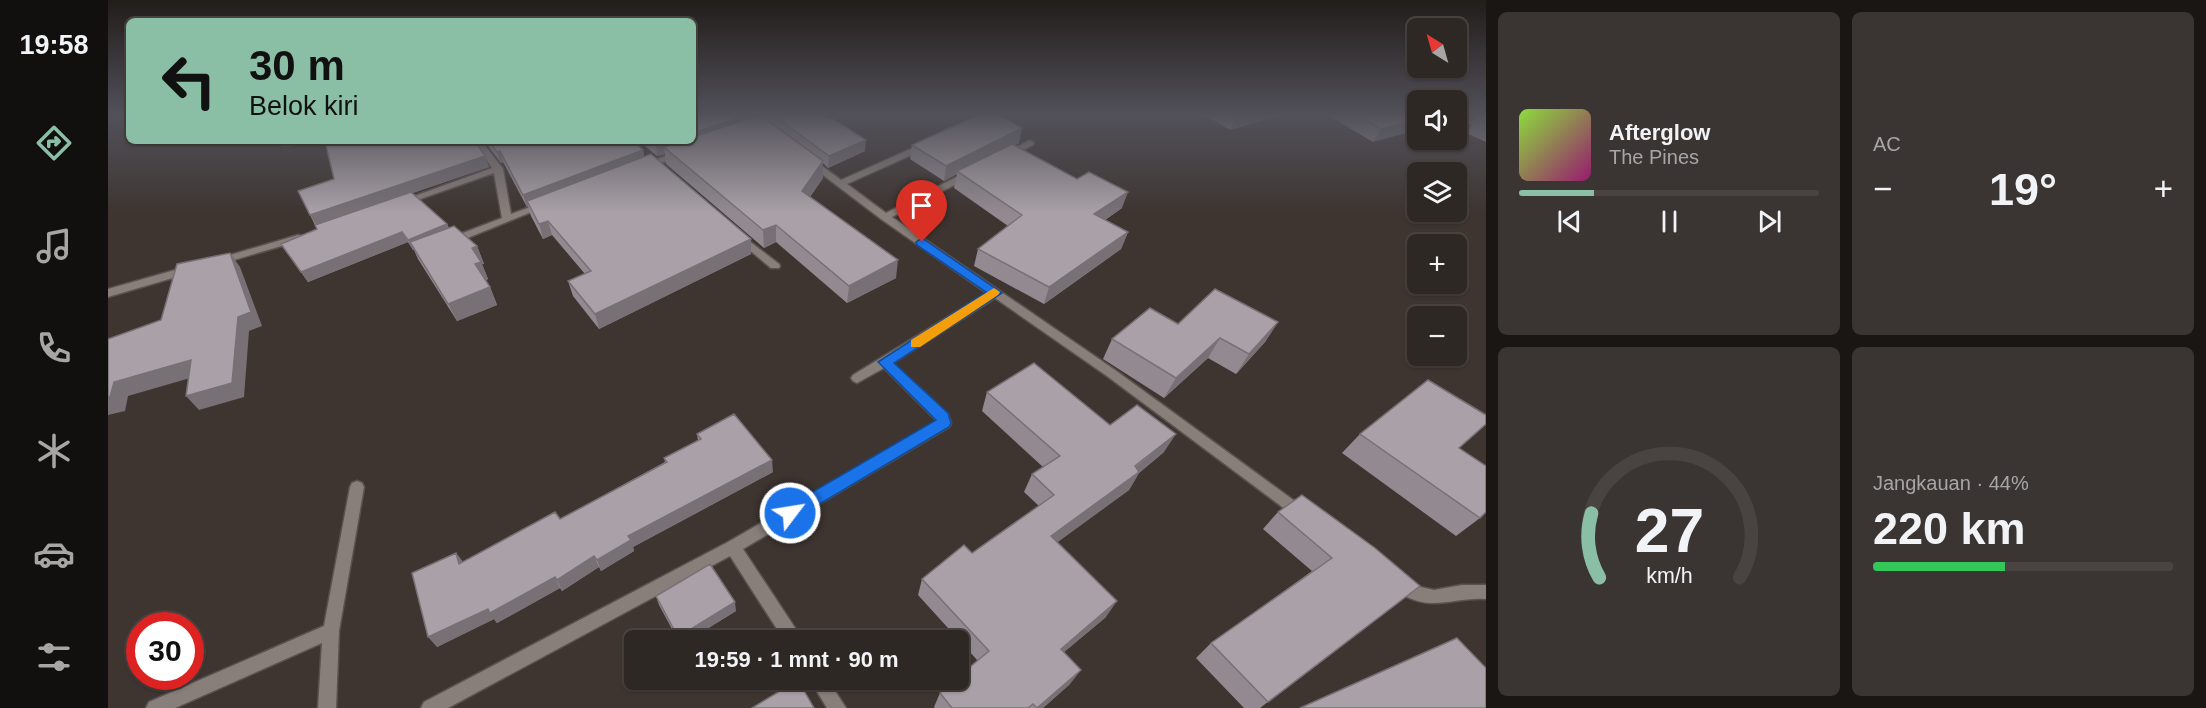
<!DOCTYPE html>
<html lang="id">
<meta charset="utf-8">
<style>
:root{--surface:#2e2825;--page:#3a3432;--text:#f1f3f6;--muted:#a7a6a7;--line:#494442;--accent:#8abfa5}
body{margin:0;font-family:Arial,sans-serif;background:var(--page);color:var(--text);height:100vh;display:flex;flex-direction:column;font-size:22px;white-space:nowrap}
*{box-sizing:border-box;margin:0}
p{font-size:20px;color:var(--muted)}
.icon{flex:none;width:33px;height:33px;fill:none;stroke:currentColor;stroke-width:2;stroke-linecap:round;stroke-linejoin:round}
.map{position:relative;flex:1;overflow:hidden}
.panel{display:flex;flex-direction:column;gap:12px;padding:12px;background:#191614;width:720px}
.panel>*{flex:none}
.guide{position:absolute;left:18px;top:18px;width:570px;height:126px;border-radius:9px;box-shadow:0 2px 4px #0004,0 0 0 2px var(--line);background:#8abfa5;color:#111;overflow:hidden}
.needle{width:39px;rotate:323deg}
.buttons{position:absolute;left:1299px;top:18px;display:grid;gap:12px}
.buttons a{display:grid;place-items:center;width:60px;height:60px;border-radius:9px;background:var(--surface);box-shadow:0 2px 4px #0004,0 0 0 2px var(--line);font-size:30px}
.speed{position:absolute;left:18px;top:612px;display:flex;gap:12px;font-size:30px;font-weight:700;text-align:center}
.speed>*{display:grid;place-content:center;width:78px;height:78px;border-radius:50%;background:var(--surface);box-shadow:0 2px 4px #0004,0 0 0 2px var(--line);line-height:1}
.speed .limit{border:9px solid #d22;background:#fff;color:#111}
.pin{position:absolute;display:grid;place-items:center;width:51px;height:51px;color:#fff;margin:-62px -26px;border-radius:50% 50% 50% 0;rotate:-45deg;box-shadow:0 0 6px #0007}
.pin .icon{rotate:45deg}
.me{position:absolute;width:66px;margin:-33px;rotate:59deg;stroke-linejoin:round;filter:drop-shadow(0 0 4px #0008)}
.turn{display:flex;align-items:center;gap:21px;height:126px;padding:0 24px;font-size:27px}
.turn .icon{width:78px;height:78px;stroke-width:2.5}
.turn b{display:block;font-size:42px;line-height:51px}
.big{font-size:45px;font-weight:700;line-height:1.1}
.panel .card{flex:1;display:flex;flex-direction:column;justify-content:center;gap:9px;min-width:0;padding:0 21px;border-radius:9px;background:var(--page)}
.panel .dial{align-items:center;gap:0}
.dial svg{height:156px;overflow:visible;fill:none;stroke:var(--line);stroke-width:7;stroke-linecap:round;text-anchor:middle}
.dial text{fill:var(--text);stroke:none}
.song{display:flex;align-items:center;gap:18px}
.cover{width:72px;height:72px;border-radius:9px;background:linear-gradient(135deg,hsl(90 70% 55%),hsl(320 70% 35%))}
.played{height:6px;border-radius:3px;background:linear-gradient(90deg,var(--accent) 25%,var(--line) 25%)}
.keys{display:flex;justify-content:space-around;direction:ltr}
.heat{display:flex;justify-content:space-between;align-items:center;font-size:33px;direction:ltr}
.charge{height:9px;border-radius:4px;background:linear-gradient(90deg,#34c759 44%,var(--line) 0)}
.panel .tiles{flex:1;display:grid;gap:12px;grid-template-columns:repeat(2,1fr)}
.trip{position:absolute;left:516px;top:630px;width:345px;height:60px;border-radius:9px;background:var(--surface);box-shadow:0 2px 4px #0004,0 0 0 2px var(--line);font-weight:700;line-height:60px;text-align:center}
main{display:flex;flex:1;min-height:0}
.dock{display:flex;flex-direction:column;width:108px;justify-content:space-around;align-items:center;background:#12100f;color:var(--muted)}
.dock .icon{width:42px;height:42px}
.dock .selected{color:var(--accent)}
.dock b{font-size:27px;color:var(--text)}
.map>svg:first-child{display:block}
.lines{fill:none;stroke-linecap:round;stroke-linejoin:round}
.minor-casing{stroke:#5a524f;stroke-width:3}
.minor{fill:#887e7a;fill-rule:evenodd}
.wall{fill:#928a90}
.shaded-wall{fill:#777176}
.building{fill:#aaa1a8;stroke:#777176;stroke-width:1.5}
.route{fill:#1a73e8;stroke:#114b97;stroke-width:1.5}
.slow{fill:#f59e0b}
</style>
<main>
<nav class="dock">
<b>19:58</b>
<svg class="icon selected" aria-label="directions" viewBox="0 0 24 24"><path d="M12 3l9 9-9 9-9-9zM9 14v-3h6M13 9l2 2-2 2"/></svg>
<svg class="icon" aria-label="music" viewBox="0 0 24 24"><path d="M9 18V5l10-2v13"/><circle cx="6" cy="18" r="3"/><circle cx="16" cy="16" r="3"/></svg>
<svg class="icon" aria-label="phone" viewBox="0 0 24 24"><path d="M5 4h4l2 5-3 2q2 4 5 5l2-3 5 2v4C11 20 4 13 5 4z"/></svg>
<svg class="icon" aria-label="climate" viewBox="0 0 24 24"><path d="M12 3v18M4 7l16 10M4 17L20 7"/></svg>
<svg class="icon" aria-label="car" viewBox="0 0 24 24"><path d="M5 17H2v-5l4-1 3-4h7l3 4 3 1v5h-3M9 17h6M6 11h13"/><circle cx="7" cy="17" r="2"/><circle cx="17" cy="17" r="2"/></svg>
<svg class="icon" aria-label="filters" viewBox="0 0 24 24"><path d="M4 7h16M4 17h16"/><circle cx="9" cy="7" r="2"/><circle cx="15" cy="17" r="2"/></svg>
</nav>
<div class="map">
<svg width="1378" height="708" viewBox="0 0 1378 708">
<rect width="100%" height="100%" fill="#3e3531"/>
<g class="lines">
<!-- minor casing -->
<g class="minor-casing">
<path id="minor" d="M 1378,115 L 1378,121 L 1362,124 L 1358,121 Z
M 922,140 L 926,143 L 925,145 L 901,157 L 895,157 L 893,155 Z
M 180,141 L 195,141 L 191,144 L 175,146 L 175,142 Z
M 371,141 L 379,141 L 378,147 L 395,169 L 403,214 L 436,202 L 441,205 L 347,243 L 339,243 L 338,241 L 339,239 L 394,218 L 386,173 L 298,204 L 295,205 L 290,202 L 384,168 L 370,147 Z
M 816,143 L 819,144 L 819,148 L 739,184 L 778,213 L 858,172 L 864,172 L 864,176 L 784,217 L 1007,370 L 1199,510 L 1201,514 L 1199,518 L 1194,520 L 1189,518 L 999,376 L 887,298 L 785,363 L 840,414 L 843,423 L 841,427 L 635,549 L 691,634 L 693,640 L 676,640 L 622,556 L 340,708 L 313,708 L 316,702 L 620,542 L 829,421 L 776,368 L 749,383 L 745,381 L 743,378 L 745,375 L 879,293 L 773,219 L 698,162 L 700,160 L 706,160 L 733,180 Z
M 573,150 L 576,151 L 576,155 L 536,169 L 531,166 Z
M 631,233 L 671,264 L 672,266 L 671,268 L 663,268 L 627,238 L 626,236 Z
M 190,235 L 194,236 L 195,238 L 194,240 L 109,265 L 104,262 L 105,260 Z
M 81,266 L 86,270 L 85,272 L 0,297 L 0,289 Z
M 249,481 L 254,483 L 256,487 L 231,631 L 228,708 L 210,708 L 214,643 L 67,708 L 38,708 L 41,702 L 216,626 L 242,487 L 244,483 Z
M 1290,577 L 1308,586 L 1326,590 L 1354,585 L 1378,585 L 1378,599 C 1348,597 1325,611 1297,596 C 1290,593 1285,591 1282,584 L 1285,579 Z
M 702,680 L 720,680 L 738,708 L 719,708 Z"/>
</g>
<!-- minor -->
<use href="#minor" class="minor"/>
</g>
<!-- wall -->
<path class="wall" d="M 650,114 L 714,114 L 757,151 L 720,168 L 715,163 L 715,178 L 702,197 L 788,278 L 739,303 L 668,242 L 656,248 L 558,164 L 557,154 L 549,156 L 531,141 L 585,141 L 651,115 Z
M 1095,114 L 1174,114 L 1122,130 Z
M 1218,114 L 1310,114 L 1265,142 Z
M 1372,114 L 1378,114 L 1378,142 L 1358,133 Z
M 217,141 L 369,141 L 369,143 L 381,167 L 304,193 L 339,224 L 341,228 L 369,246 L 376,264 L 374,264 L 380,279 L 377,281 L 382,287 L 389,305 L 349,321 L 310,259 L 306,250 L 305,250 L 300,242 L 200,282 L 173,244 L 209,229 L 202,215 L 226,179 Z
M 379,141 L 525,141 L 535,150 L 536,157 L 643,254 L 491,329 L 465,296 L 460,281 L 477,274 L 444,235 L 435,239 L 423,216 L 420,206 L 419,207 L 395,162 L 393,163 L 380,146 Z
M 911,143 L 907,145 L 1014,208 L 997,220 L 1020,232 L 1013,249 L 936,304 L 866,266 L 870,249 L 900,226 L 846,188 L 849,174 L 836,181 L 802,159 L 804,145 Z
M 1170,322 L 1157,342 L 1128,374 L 1100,358 L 1056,398 L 995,359 L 1004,339 L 1070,324 Z
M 879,392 L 1002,425 L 1056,452 L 1031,473 L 1021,490 L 949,542 L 998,617 L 956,652 L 962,684 L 935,708 L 827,708 L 826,707 L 832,693 L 870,661 L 810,595 L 814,579 L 864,553 L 931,506 L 916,492 L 924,474 L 935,467 L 874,411 Z
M 589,434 L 665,472 L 525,547 L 526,551 L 493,571 L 491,567 L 454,591 L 452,588 L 389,623 L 386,619 L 329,647 L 348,553 L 355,562 L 452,519 L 557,462 L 556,458 L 590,441 Z
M 1252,434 L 1351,448 L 1372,518 L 1348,536 L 1234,453 Z
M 1170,512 L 1312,586 L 1152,708 L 1136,708 L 1088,658 L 1103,643 L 1204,571 L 1155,529 Z
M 548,596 L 628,611 L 581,640 L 570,640 L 551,605 Z"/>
<!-- shaded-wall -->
<path class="shaded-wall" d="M 641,114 L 643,114 L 644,124 L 562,152 L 556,147 L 557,154 L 549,156 L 548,145 L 560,141 L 585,141 L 585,133 Z
M 1139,114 L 1174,114 L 1122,130 L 1128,117 Z
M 1310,120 L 1310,130 L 1265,142 L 1273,129 Z
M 914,128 L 911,143 L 852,173 L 849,171 L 849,174 L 836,181 L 838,166 Z
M 758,140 L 757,151 L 720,168 L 721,156 Z
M 535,150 L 537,161 L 419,201 L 420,206 L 419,207 L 415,195 Z
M 392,151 L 395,162 L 393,163 L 389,152 Z
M 377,156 L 381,167 L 209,226 L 202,215 Z
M 715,161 L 715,178 L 694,208 L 694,191 Z
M 1020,192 L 1014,208 L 980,231 L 986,214 Z
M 440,221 L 444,235 L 435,239 L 431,224 Z
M 339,224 L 344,235 L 302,242 L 306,250 L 305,250 L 300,240 Z
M 668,225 L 668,242 L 656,248 L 655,230 Z
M 294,232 L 300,242 L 200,282 L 193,272 Z
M 1020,232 L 1013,249 L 936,304 L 941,287 Z
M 643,239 L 643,254 L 491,329 L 487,314 Z
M 369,246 L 376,264 L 374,264 L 380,279 L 374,282 L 367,264 L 364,248 Z
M 122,253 L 132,267 L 154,326 L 141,331 L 136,397 L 91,410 L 78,396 Z
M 790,260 L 788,278 L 739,303 L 741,286 Z
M 382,287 L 389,305 L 349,321 L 340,304 Z
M 1170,322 L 1157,342 L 1128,374 L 1141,354 Z
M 1112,338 L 1100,358 L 1056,398 L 1068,378 Z
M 83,360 L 96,374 L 20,396 L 17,411 L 0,415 L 0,397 L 6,382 Z
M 1068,434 L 1056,452 L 1031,473 L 1021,490 L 935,553 L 943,536 Z
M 664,460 L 665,472 L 525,547 L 526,551 L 493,571 L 489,560 L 520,536 Z
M 348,553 L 356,564 L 351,564 Z
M 486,556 L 491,567 L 454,591 L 449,580 Z
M 447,577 L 452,588 L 389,623 L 386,619 L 329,647 L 320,637 Z
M 1009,601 L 998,617 L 943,663 L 953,649 Z
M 627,602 L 628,611 L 581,640 L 571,640 L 570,637 Z
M 973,670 L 962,684 L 935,708 L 929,708 Z"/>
<!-- building -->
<path class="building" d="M 585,114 L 641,114 L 585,133 Z
M 664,114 L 714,114 L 722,119 L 724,118 L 758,140 L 721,156 Z
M 872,114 L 889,114 L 914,128 L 838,166 L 804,145 Z
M 1123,114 L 1139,114 L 1128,117 Z
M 1247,114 L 1310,114 L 1310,120 L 1273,129 Z
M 652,115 L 715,161 L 694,191 L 790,260 L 741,286 L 668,225 L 655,230 L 556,147 L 574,141 L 585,141 L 585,137 Z
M 217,141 L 367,141 L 377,156 L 202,215 L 190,191 L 226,179 Z
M 381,141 L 525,141 L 535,150 L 415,195 L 392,151 L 389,152 Z
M 543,141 L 560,141 L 548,145 Z
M 904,144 L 969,179 L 981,172 L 1020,192 L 986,214 L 1020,232 L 941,287 L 870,249 L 914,215 L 849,171 Z
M 543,154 L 643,239 L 487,314 L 460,281 L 483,271 L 440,221 L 431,224 L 419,201 Z
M 303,192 L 339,224 L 300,240 L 294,232 L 193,272 L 173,244 L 209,229 L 207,225 Z
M 346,226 L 369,246 L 364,248 L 373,262 L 367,264 L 382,287 L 340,304 L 302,242 Z
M 122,253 L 143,312 L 130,317 L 124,383 L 78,396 L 83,360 L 6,382 L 2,397 L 0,397 L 0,339 L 53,320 L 69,264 Z
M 1107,289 L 1170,322 L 1141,354 L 1112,338 L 1068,378 L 1004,339 L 1042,308 L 1070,324 Z
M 926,363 L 1002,425 L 1029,405 L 1068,434 L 1027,466 L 1031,472 L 943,536 L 1009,601 L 953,649 L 973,670 L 929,708 L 925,704 L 920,708 L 844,708 L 832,693 L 848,680 L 850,680 L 850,677 L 881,651 L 814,579 L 856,545 L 864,553 L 946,495 L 924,474 L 952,456 L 879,392 Z
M 1320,380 L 1378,415 L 1378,424 L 1351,448 L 1378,466 L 1378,512 L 1372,518 L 1252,434 Z
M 626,414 L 664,460 L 520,536 L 523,540 L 489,560 L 486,556 L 449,580 L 447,577 L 382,613 L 380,609 L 320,637 L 304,573 L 348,553 L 351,564 L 447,512 L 452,519 L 559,462 L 556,458 L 593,439 L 589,434 Z
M 1194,495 L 1267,548 L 1312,586 L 1160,702 L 1103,643 L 1224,558 L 1170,512 Z
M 602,564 L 627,602 L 570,637 L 548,596 Z
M 1349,638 L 1378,668 L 1378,708 L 1192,708 Z
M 690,680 L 706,708 L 644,708 Z"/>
<!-- sky -->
<linearGradient id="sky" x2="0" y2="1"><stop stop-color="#221d1b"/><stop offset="0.54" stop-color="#52515a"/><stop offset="1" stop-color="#52515a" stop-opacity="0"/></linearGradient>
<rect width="1378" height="213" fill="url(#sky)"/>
<!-- route -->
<path class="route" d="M 814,238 L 894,293 L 786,363 L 840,413 L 843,423 L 841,427 L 688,518 L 682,520 L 677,518 L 674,513 L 677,508 L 828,420 L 770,362 L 878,292 L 809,245 L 808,242 Z"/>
<!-- slow -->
<path class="slow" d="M 886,288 L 892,292 L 890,295 L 812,347 L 803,347 L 803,340 Z"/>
</svg>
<div class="buttons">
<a><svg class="needle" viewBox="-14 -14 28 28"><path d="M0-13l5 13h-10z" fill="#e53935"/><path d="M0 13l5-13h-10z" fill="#a7a6a7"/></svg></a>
<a><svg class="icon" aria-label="sound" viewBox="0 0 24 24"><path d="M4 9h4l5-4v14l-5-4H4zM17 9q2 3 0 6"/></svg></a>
<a><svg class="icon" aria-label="layers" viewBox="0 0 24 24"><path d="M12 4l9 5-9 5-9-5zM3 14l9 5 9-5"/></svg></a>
<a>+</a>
<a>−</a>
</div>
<div class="speed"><div class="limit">30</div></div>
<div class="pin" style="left:814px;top:242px;background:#d93025"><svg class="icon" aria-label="arrive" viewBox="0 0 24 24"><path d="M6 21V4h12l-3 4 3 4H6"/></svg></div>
<svg class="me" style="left:682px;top:513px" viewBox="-20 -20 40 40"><circle r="17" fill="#1a73e8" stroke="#fff" stroke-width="3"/><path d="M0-11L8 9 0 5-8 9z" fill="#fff"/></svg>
<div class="trip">19:59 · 1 mnt · 90 m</div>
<div class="guide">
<div class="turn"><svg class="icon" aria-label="left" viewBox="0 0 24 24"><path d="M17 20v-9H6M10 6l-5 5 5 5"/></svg><div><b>30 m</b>Belok kiri</div></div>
</div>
</div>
<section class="panel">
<div class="tiles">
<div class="card">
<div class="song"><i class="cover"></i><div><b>Afterglow</b><p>The Pines</p></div></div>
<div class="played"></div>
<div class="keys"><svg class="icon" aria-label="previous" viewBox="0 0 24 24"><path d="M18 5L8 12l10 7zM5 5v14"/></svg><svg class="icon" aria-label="pause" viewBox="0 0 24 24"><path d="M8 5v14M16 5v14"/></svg><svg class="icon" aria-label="next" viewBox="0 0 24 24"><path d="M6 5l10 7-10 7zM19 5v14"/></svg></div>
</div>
<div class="card"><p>AC</p>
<div class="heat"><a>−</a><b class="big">19°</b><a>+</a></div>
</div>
<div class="card dial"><svg viewBox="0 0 100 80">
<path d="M14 69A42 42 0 1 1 86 69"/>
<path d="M14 69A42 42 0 0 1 10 36" stroke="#8abfa5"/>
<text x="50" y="56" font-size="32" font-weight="700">27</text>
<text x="50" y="72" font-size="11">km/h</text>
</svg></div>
<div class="card"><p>Jangkauan · 44%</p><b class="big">220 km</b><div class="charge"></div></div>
</div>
</section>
</main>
